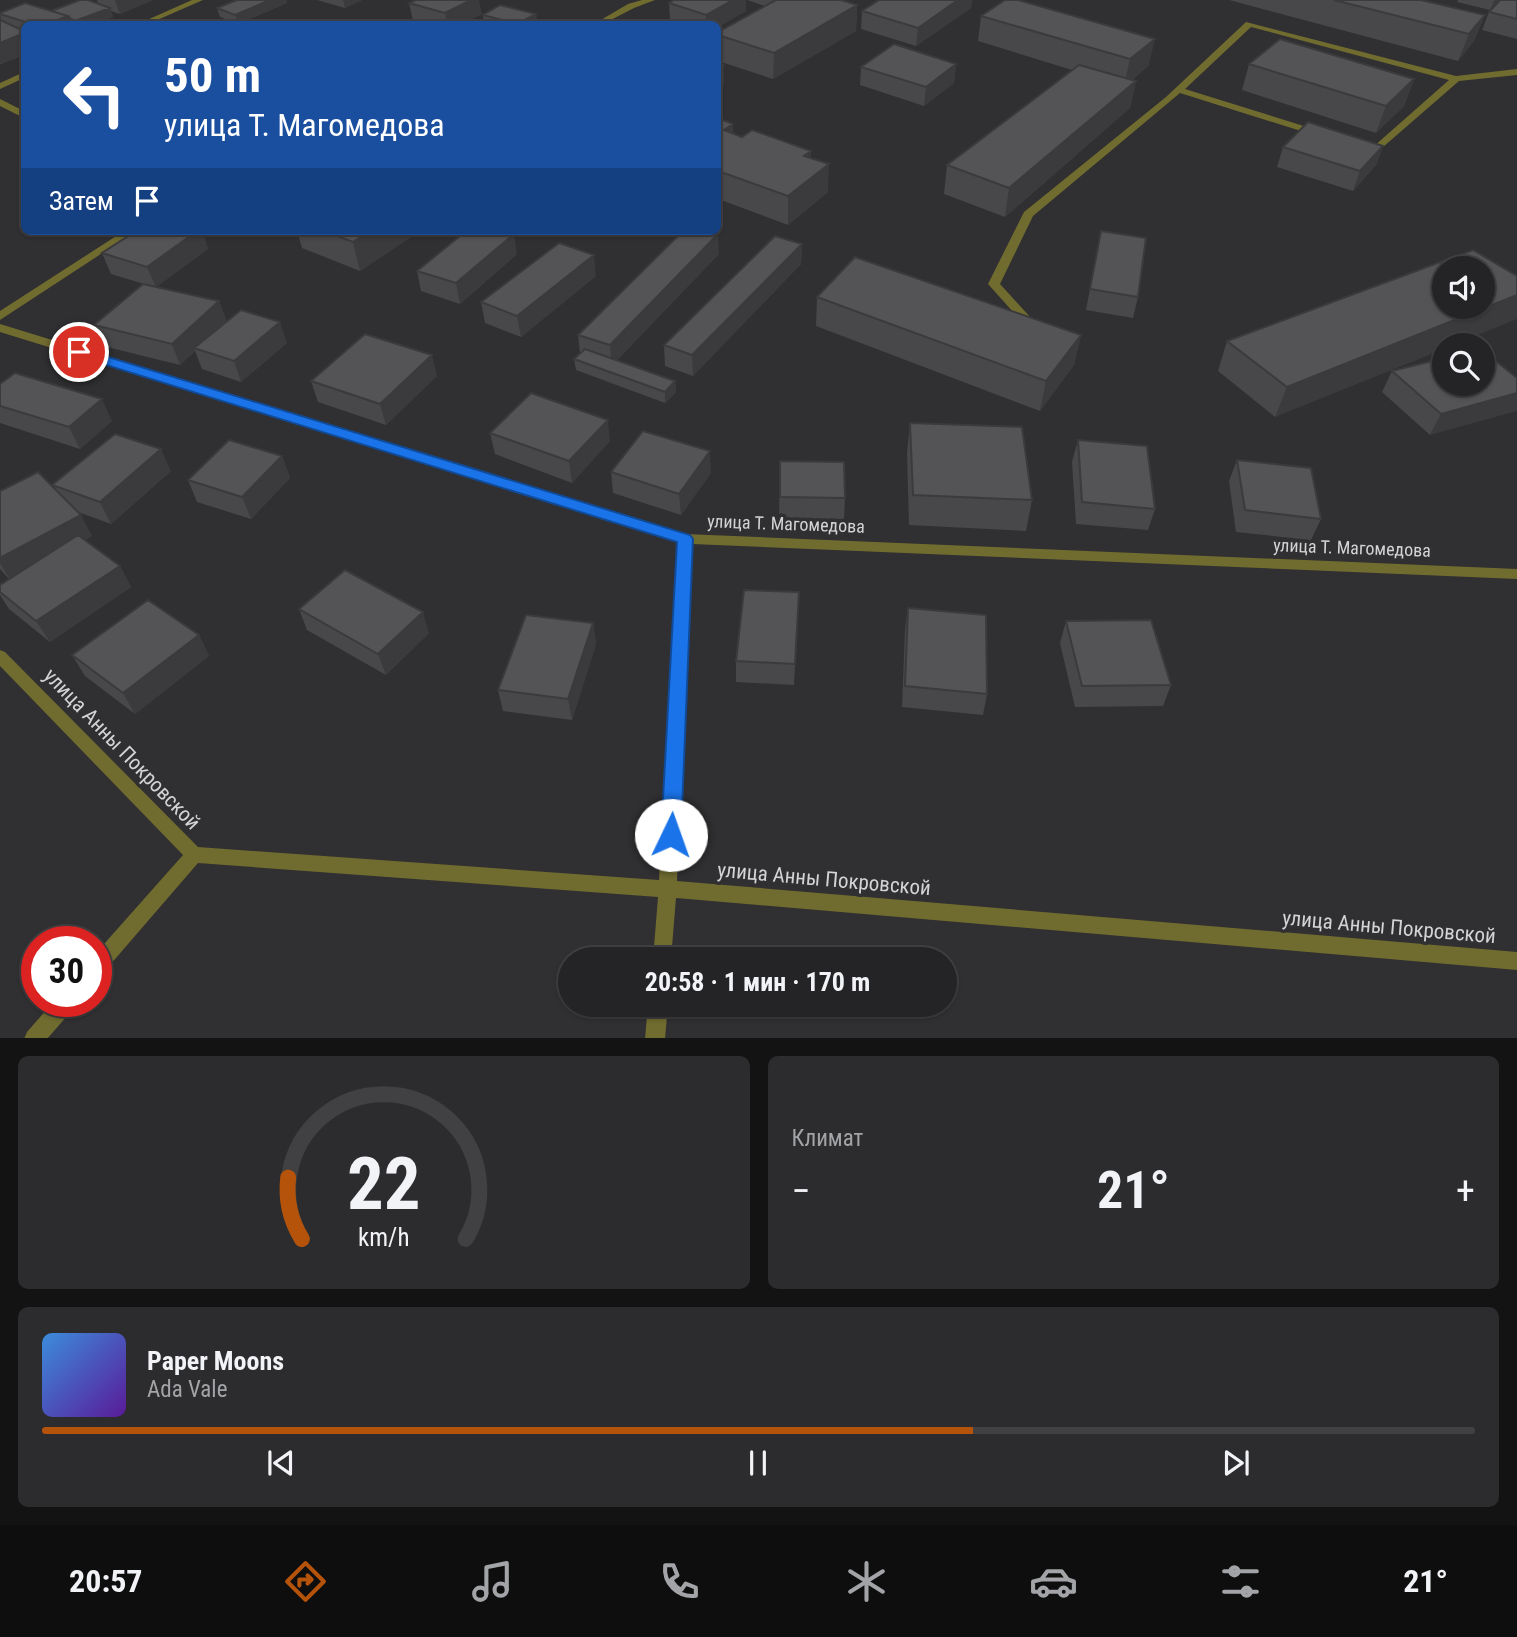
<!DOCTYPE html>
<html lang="ru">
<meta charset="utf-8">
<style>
:root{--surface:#242325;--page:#2c2b2d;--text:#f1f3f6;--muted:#a3a4a7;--line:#414042;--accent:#b45309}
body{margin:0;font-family:"Roboto Condensed",sans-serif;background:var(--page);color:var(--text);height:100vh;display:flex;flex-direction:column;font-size:26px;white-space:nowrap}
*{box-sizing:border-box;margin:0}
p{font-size:23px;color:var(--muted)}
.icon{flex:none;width:38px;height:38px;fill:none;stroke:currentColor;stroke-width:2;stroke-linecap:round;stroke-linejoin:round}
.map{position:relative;height:1038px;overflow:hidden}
.panel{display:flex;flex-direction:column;gap:18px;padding:18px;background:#141314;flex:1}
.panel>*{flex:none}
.top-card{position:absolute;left:21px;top:21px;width:700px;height:214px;border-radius:10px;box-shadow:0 2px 5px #0004,0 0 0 2px var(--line);background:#1a4fa0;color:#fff;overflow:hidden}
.buttons{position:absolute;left:1432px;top:256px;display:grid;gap:14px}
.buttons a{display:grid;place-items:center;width:63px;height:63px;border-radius:50%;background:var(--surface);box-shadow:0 2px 5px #0004,0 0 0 2px var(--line);font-size:35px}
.speed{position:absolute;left:21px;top:926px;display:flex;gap:14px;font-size:35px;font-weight:700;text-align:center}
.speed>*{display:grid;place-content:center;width:91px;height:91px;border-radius:50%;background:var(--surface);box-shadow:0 2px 5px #0004,0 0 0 2px var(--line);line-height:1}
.speed .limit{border:10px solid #d22;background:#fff;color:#111}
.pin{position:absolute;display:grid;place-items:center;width:60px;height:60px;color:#fff;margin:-30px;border:4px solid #fff;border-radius:50%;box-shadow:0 2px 7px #0007}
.me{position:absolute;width:77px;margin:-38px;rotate:3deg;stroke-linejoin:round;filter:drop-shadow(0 0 5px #0008)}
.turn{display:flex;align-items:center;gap:24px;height:147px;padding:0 28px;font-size:32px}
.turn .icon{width:91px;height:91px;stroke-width:2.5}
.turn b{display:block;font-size:49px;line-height:60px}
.then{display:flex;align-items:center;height:66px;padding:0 28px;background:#0003;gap:14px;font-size:26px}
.big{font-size:52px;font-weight:700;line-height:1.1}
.panel .tile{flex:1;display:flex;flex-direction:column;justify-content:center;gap:10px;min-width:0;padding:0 24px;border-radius:10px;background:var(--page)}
.panel .dial{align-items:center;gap:0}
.dial svg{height:182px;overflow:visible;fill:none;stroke:var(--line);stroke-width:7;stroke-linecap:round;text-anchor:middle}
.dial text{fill:var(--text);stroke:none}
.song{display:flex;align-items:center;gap:21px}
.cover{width:84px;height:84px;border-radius:10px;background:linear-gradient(135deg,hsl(210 70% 55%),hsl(270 70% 35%))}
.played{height:7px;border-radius:4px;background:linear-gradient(90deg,var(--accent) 65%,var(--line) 65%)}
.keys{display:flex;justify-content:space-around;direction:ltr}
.heat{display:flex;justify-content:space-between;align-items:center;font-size:38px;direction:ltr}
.panel .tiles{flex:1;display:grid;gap:18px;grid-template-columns:1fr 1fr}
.tile:last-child{grid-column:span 2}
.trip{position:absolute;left:558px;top:947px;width:399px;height:70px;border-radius:35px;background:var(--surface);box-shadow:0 2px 5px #0004,0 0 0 2px var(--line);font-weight:700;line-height:70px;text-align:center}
.tabs{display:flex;height:112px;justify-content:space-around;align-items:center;background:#0e0e0f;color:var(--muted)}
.tabs .icon{width:49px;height:49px}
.tabs .active{color:var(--accent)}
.tabs b{font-size:32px;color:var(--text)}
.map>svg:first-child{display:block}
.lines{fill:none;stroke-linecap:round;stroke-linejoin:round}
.service{fill:#706b2f;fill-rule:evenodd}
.minor{fill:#706b2f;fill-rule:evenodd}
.wall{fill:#48474a}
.shaded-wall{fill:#3b3a3c}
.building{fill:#545356;stroke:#3b3a3c;stroke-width:2;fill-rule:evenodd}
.route{fill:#1a73e8;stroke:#114b97;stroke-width:2}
.labels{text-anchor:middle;stroke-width:7;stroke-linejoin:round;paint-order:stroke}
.street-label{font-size:18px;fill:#d4d3d5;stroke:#302f31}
.near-street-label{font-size:21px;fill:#d4d3d5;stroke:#302f31}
</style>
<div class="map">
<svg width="1517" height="1039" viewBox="0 0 1517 1039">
<rect width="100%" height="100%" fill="#302f31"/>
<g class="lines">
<!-- service -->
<path class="service" d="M 1246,22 L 1456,76 L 1517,69 L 1517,75 L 1459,81 L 1375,154 L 1361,148 L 1366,145 L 1373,147 L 1449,80 L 1251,27 L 1185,89 L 1323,132 L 1323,136 L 1317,136 L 1180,93 L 1033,216 L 1000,284 L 1041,329 L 1039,332 L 1031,332 L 988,284 L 1024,212 L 1166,97 Z"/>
<!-- minor -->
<path class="minor" d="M 192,0 L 203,0 L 148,24 L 138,24 Z
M 642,0 L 655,0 L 634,8 L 603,24 L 594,24 L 628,4 Z
M 24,72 L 24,78 L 0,89 L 0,83 Z
M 0,99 L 24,111 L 24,118 L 0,106 Z
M 124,231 L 136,231 L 0,320 L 0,311 Z
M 0,324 L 685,534 L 1517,569 L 1517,579 L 692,544 L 677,881 L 1517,952 L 1517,970 L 676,898 L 671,959 L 653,959 L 658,897 L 198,863 L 103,973 L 96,976 L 96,953 L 183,855 L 0,666 L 0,650 L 5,652 L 198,847 L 659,880 L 678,542 L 0,332 Z
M 54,1001 L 77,1001 L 74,1008 L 47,1039 L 24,1039 L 27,1032 Z
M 648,1004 L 668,1004 L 665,1039 L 645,1039 Z"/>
</g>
<!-- wall -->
<path class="wall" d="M 97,0 L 153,0 L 120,14 L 111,11 L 113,17 L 93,24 L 24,24 L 24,55 L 1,64 L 0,64 L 0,20 L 1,21 L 0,13 L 51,11 L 98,4 Z
M 237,0 L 286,0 L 287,3 L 238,24 L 220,17 L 217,8 Z
M 317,0 L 362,0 L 345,8 Z
M 674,0 L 746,0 L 746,11 L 718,27 L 718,24 L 682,24 L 670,21 L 669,3 Z
M 747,0 L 841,0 L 857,5 L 856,31 L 773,79 L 718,61 L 718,32 L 765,6 Z
M 879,0 L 972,0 L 971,8 L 916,46 L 861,29 L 862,11 Z
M 1229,0 L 1421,0 L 1485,15 L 1474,41 L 1458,61 Z
M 1458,0 L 1499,0 L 1490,10 L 1457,2 Z
M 1517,0 L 1517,39 L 1482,30 L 1489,12 Z
M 409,3 L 482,14 L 461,24 L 424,24 L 413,21 Z
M 536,14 L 537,23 L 535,24 L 484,24 L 483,15 Z
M 981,16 L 1149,65 L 1132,80 L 1136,81 L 1130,108 L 1005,217 L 944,194 L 947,165 L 1072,70 L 978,41 Z
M 956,64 L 954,83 L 924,106 L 860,85 L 861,67 Z
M 1249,64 L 1414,79 L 1404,106 L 1376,133 L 1242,90 Z
M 718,118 L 733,133 L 742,137 L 811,151 L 811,158 L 828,192 L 788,225 L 718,199 Z
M 1383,146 L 1376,165 L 1353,191 L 1277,167 L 1283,147 Z
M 136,231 L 202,231 L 208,249 L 156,287 L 219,301 L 227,322 L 287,343 L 241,382 L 202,369 L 195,351 L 180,365 L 103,346 L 94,325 L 154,287 L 111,274 L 102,253 Z
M 297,231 L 420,231 L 360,271 L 302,248 Z
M 1101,231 L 1138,297 L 1133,318 L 1086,310 Z
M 802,244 L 801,264 L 693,376 L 665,366 L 664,345 Z
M 517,254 L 460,304 L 421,291 L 417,271 Z
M 719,254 L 617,360 L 675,381 L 676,392 L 665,403 L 576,370 L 574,359 L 580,353 L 578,335 Z
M 596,276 L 521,337 L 485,323 L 481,302 Z
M 1517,276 L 1275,417 L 1218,371 L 1227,341 Z
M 817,297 L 1081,335 L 1074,365 L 1040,411 L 816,326 Z
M 1392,371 L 1482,383 L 1430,435 L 1382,392 Z
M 437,376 L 386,425 L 318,402 L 311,381 Z
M 0,384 L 112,421 L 80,449 L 0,423 Z
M 910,423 L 1032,500 L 1026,531 L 909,525 L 907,453 Z
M 490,433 L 610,441 L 572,483 L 495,454 Z
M 1078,440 L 1155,509 L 1148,530 L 1076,524 L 1072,462 Z
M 282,456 L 290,478 L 251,519 L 197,502 L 188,480 Z
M 1237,460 L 1321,519 L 1311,540 L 1236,532 L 1229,481 Z
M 780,461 L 845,498 L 844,519 L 779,518 Z
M 171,471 L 111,524 L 78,512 L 92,536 L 85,540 L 120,566 L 131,587 L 50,642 L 9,609 L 0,595 L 0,585 L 9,579 L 0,569 L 0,491 L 53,487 L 52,485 Z
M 611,472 L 711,473 L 681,515 L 613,493 Z
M 799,592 L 794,685 L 736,682 L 736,661 Z
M 908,608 L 987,694 L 983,715 L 902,707 L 905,629 Z
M 299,609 L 429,633 L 386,675 L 307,630 Z
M 1066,621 L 1171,685 L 1163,706 L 1075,707 L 1060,643 Z
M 593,623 L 596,644 L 572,720 L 503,711 L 498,690 Z
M 199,635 L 209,656 L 135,714 L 85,676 L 72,655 Z"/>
<!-- shaded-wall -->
<path class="shaded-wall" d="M 115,0 L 153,0 L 120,14 Z
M 270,0 L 286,0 L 287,3 L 238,24 L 235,15 Z
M 343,0 L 362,0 L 345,8 Z
M 471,0 L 479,0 L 482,14 L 461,24 L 447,24 L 445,13 Z
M 733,0 L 746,0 L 746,11 L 718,27 L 718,24 L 706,24 L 706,15 Z
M 958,0 L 972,0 L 971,8 L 916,46 L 918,28 Z
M 1495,0 L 1499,0 L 1490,10 L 1494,1 Z
M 857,5 L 856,31 L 773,79 L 774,53 Z
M 110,8 L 113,17 L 93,24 L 77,24 L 75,21 Z
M 536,14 L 537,23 L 535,24 L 517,24 Z
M 1485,15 L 1474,41 L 1458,61 L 1469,34 Z
M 68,16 L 71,24 L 47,24 Z
M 24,33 L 24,55 L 1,64 L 0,62 L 0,43 Z
M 1155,39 L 1149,65 L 1124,86 L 1130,59 Z
M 956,64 L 954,83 L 924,106 L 926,87 Z
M 724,65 L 724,84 L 718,88 L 718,69 Z
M 1414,79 L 1404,106 L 1376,133 L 1386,106 Z
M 1136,81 L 1130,108 L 1005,217 L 1009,188 Z
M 733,124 L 734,151 L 724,130 Z
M 1383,146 L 1376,165 L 1353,191 L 1360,171 Z
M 811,151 L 811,179 L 829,164 L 828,192 L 788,225 L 788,196 L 804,156 Z
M 197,231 L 202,231 L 208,249 L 156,287 L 147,267 Z
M 370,231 L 420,231 L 360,271 L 353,242 Z
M 514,234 L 517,254 L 460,304 L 456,283 Z
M 718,234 L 719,254 L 612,366 L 610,345 Z
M 802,244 L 801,264 L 693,376 L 692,355 Z
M 594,255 L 596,276 L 521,337 L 517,316 Z
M 1517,295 L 1517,319 L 1453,345 L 1444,345 L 1444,349 L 1275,417 L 1287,387 Z
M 219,301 L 227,322 L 194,348 L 195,351 L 180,365 L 172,344 Z
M 280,322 L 287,343 L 241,382 L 234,361 Z
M 1081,335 L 1074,365 L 1040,411 L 1046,381 Z
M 432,355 L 437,376 L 386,425 L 380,404 Z
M 675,381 L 676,392 L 665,403 L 665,392 Z
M 1517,393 L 1517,411 L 1430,435 L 1441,414 Z
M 102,399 L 112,421 L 80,449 L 69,427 Z
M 608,420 L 610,441 L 572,483 L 569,461 Z
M 161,449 L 171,471 L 111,524 L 100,502 Z
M 710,451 L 711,473 L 681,515 L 679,494 Z
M 282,456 L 290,478 L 251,519 L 242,497 Z
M 81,515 L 92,536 L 11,581 L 0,563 L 0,558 Z
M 120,566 L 131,587 L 50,642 L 36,621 Z
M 423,612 L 429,633 L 386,675 L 378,654 Z
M 593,623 L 596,644 L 572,720 L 568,699 Z
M 199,635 L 209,656 L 135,714 L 123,693 Z"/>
<!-- building -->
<path class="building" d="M 80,0 L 88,0 L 110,8 L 75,21 L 69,18 L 68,16 L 51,11 Z
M 237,0 L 270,0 L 235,15 L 217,8 Z
M 416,0 L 471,0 L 445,13 L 409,3 Z
M 674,0 L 733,0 L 706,15 L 669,3 Z
M 776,0 L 841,0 L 857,5 L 774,53 L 718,35 L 718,32 Z
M 879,0 L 958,0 L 918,28 L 862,11 Z
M 1005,0 L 1018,0 L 1155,39 L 1130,59 L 981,16 Z
M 1334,0 L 1421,0 L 1485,15 L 1469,34 Z
M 1500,0 L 1517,0 L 1517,19 L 1489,12 Z
M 25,3 L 68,16 L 47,24 L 32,24 L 0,14 L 0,13 Z
M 500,5 L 536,14 L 517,24 L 483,15 Z
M 0,20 L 24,31 L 24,33 L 0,43 Z
M 136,20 L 149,24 L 127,24 Z
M 1280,39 L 1414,79 L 1386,106 L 1249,64 Z
M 894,44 L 956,64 L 926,87 L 861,67 Z
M 718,63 L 724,65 L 718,69 Z
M 1079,65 L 1136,81 L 1009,188 L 947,165 Z
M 718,118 L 733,124 L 724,130 L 742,137 L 752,130 L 811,151 L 804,156 L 829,164 L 788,196 L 718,171 Z
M 1308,122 L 1383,146 L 1360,171 L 1283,147 Z
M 136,231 L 197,231 L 147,267 L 102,253 Z
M 324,231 L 370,231 L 353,242 Z
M 466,231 L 504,231 L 514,234 L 456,283 L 417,271 Z
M 683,231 L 709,231 L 718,234 L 610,345 L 578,335 Z
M 1101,231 L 1146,238 L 1138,297 L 1090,289 Z
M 775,236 L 802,244 L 692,355 L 664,345 Z
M 559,243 L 594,255 L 517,316 L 481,302 Z
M 1473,250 L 1517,276 L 1517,295 L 1287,387 L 1227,341 ZM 1444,268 L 1482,268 L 1482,306 L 1444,306 Z
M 855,257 L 1081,335 L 1046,381 L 817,297 Z
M 143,284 L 219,301 L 172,344 L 94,325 Z
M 241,310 L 280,322 L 234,361 L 194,348 Z
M 365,334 L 432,355 L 380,404 L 311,381 Z
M 585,349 L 675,381 L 665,392 L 574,359 Z
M 1482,350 L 1517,378 L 1517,393 L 1441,414 L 1392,371 L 1444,358 L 1444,383 L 1482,383 Z
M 15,373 L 102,399 L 69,427 L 0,406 L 0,384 Z
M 531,393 L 608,420 L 569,461 L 490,433 Z
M 910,423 L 1022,427 L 1032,500 L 913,495 Z
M 643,431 L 710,451 L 679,494 L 611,472 Z
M 115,434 L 161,449 L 100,502 L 52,485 Z
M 229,440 L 282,456 L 242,497 L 188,480 Z
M 1078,440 L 1147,446 L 1155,509 L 1082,502 Z
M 1237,460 L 1311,468 L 1321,519 L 1245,510 Z
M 780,461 L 844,462 L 845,498 L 780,497 Z
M 38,472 L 81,515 L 0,558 L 0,491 Z
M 78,535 L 120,566 L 36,621 L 0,592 L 0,585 Z
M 345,570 L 423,612 L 378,654 L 299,609 Z
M 744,590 L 799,592 L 795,664 L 736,661 Z
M 148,600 L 199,635 L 123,693 L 72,655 Z
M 908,608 L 986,615 L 987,694 L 905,686 Z
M 526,615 L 593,623 L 568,699 L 498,690 Z
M 1151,620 L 1171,685 L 1082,686 L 1066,621 Z"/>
<!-- route -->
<path class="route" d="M 79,348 L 690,535 L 693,539 L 681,835 L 678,841 L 671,844 L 664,841 L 661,835 L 677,542 L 74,355 L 74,349 Z"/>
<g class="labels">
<!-- street labels -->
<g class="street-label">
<text transform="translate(786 524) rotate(2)" y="6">улица Т. Магомедова</text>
<text transform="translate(1352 548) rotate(2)" y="6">улица Т. Магомедова</text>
</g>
<!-- near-street labels -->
<g class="near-street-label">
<text transform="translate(122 749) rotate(46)" y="7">улица Анны Покровской</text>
<text transform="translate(824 879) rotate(5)" y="7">улица Анны Покровской</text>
<text transform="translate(1389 927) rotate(5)" y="7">улица Анны Покровской</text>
</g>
</g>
</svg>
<div class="buttons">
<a><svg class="icon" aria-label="sound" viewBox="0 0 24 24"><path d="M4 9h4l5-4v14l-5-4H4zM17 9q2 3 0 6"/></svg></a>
<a><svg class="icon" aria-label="search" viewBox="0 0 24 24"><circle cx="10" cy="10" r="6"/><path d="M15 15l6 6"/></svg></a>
</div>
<div class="speed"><div class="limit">30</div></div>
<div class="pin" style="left:79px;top:352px;background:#d93025"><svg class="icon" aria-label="arrive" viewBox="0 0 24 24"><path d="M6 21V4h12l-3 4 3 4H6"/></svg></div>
<svg class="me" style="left:671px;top:835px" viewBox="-20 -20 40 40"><circle r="19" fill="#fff"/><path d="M0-13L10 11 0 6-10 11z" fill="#1a73e8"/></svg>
<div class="trip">20:58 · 1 мин · 170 m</div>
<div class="top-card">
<div class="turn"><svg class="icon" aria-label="left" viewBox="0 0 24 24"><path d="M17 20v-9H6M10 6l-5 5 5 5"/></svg><div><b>50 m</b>улица Т. Магомедова</div></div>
<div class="then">Затем<svg class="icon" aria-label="arrive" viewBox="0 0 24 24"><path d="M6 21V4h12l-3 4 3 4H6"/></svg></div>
</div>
</div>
<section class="panel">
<div class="tiles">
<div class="tile dial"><svg viewBox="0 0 100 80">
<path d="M14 69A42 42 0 1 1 86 69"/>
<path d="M14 69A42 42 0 0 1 8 42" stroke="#b45309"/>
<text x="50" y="56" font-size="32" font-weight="700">22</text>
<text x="50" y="72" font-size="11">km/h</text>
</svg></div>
<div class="tile"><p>Климат</p>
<div class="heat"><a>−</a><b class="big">21°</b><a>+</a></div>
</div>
<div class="tile">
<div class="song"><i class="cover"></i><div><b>Paper Moons</b><p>Ada Vale</p></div></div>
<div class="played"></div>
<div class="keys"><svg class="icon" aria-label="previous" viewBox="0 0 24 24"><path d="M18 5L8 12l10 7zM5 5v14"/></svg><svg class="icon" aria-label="pause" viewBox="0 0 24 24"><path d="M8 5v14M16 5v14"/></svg><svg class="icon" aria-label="next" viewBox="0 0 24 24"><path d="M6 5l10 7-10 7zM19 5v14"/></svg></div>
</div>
</div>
</section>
<nav class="tabs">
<b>20:57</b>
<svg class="icon active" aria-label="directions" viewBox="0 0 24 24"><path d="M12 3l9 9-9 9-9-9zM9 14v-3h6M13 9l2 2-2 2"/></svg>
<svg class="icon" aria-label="music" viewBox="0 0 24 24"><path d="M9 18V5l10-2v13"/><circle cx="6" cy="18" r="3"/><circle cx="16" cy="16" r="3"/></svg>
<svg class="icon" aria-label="phone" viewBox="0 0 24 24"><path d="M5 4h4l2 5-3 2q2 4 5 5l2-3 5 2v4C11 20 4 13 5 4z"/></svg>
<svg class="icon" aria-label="climate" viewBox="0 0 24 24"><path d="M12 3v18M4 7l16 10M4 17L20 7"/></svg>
<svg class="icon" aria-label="car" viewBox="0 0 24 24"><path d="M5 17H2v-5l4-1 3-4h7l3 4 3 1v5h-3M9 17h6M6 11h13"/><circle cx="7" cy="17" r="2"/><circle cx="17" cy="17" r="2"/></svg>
<svg class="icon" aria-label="filters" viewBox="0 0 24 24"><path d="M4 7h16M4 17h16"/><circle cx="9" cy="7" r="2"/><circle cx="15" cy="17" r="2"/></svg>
<b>21°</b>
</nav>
